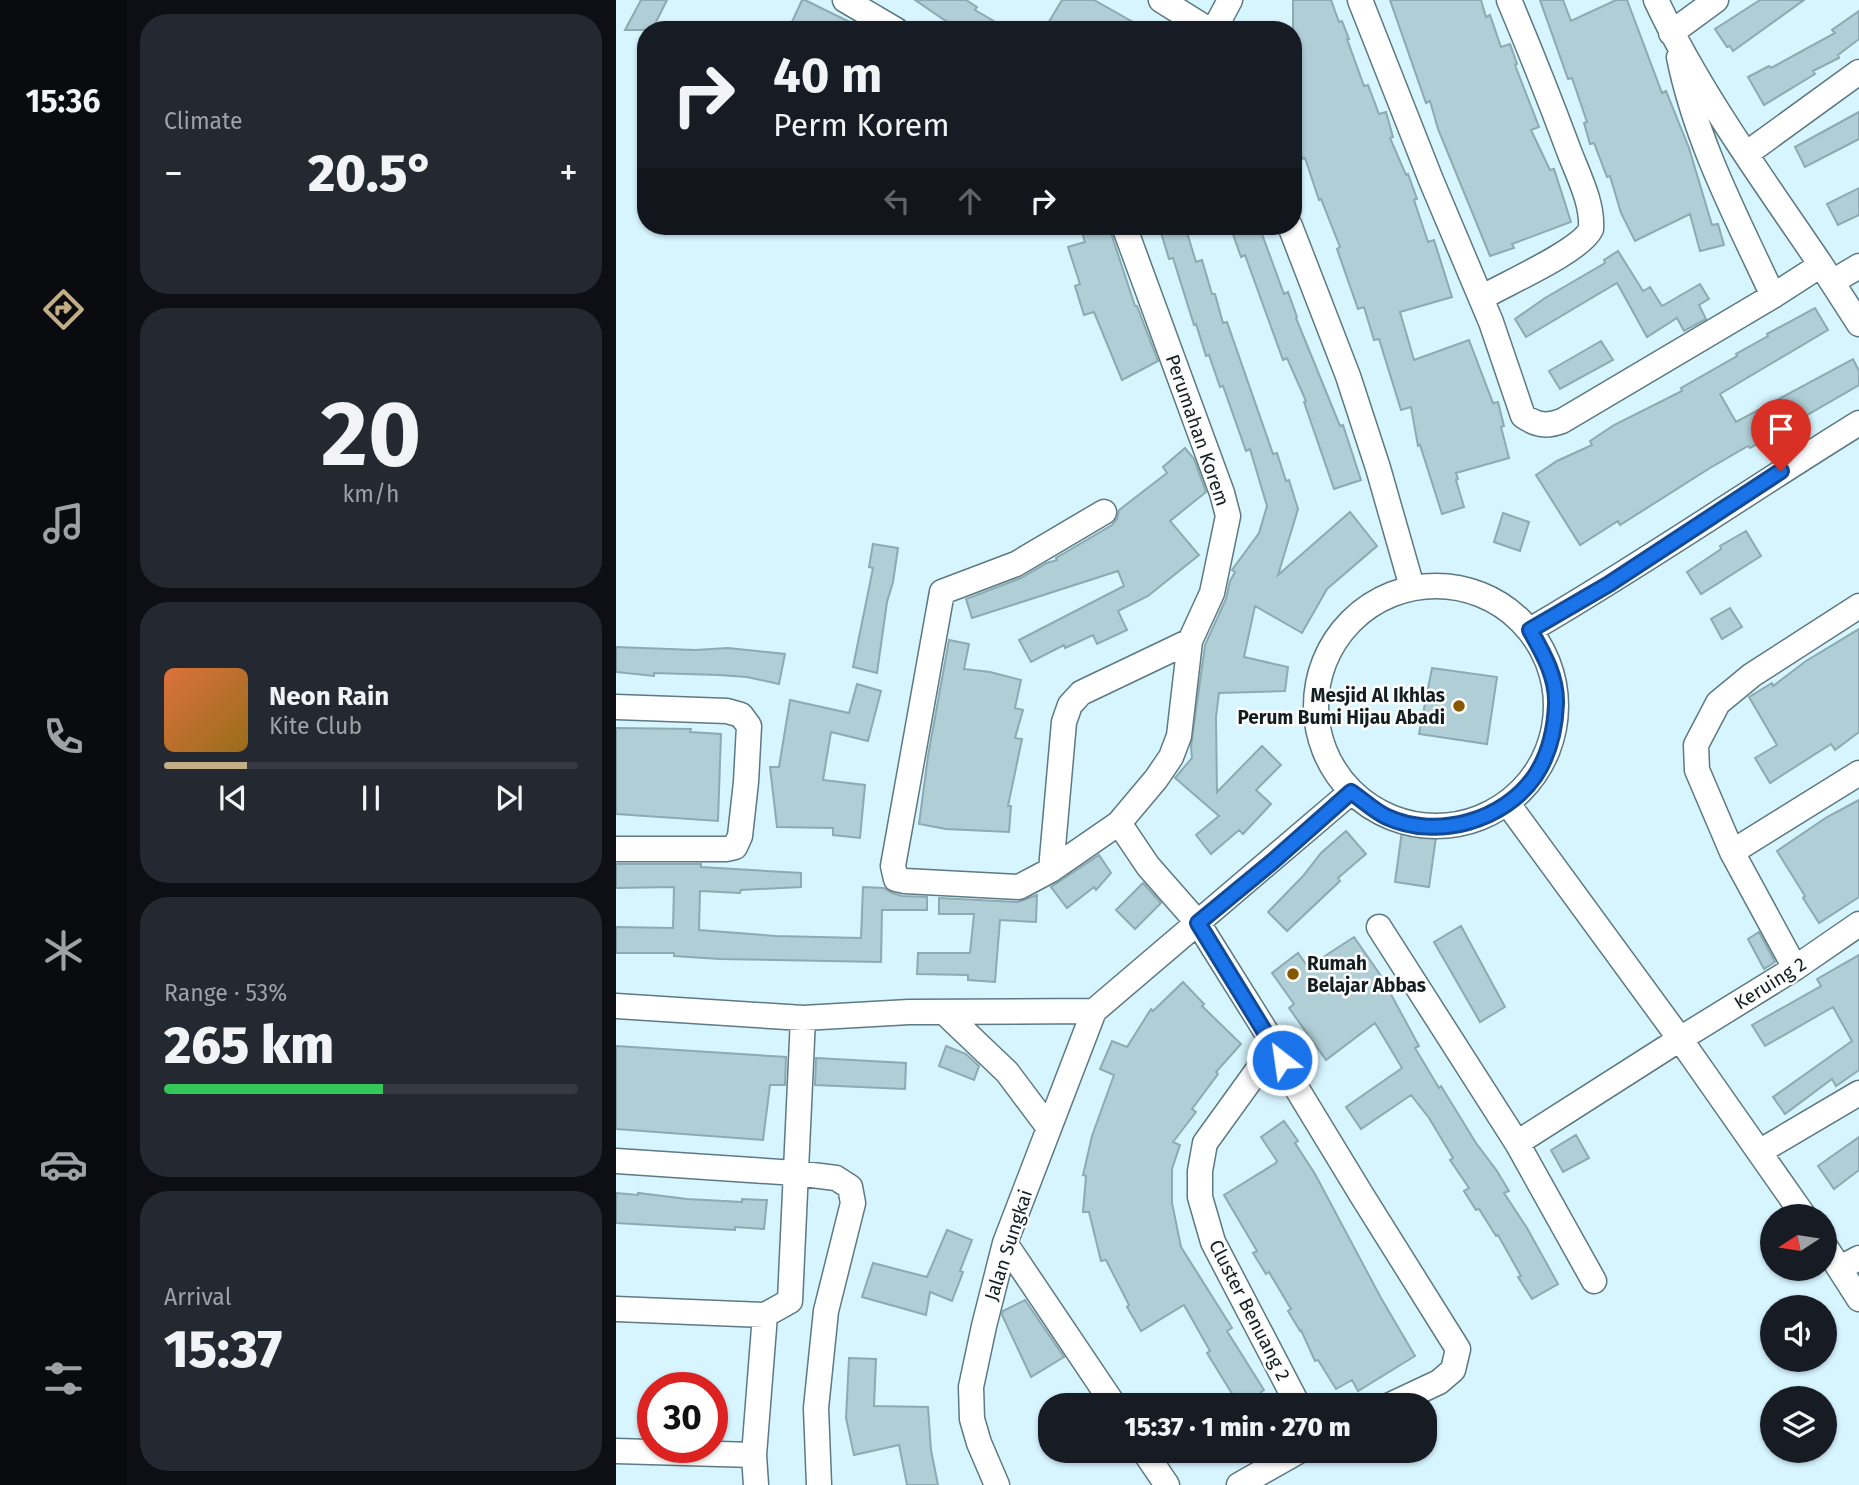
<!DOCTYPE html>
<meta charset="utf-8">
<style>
:root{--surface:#171b24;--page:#242831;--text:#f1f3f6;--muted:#9ea1a6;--line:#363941;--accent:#c2ad87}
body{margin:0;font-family:"Fira Sans",sans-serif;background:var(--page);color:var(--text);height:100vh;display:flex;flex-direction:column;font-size:26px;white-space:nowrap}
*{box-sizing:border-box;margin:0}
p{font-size:23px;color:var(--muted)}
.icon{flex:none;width:38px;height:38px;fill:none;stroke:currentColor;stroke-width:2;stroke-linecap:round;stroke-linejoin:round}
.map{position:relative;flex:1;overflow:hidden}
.sheet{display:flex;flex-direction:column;gap:14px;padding:14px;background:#0d0f14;width:490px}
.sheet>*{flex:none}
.guide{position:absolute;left:21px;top:21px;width:665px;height:214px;border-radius:28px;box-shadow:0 2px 5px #0004;background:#171b24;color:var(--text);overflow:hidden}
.needle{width:46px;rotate:258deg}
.buttons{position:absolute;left:1144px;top:1204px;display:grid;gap:14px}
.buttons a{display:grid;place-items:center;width:77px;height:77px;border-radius:50%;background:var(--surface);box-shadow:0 2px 5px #0004;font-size:35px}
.speed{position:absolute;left:21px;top:1372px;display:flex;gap:14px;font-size:35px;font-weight:700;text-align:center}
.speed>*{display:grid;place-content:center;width:91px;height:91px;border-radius:50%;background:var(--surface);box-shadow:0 2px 5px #0004;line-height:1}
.speed .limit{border:10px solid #d22;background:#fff;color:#111}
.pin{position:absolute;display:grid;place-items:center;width:60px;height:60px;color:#fff;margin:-72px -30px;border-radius:50% 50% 50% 0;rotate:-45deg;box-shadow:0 0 7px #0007}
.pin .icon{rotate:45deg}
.me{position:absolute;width:77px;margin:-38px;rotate:330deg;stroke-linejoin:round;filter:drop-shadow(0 0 5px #0008)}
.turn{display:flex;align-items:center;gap:24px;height:147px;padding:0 21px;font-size:32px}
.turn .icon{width:91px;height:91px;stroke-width:2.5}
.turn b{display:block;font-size:49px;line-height:60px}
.lanes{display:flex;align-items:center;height:66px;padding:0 21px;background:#0003;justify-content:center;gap:35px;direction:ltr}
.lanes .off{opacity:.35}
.big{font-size:52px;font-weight:800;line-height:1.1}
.sheet .tile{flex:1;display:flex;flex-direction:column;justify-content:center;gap:10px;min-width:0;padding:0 24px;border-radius:28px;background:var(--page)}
.sheet .dial{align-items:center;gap:0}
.dial b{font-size:91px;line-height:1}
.song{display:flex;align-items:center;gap:21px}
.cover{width:84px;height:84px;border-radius:10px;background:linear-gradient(135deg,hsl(20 70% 55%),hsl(40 70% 35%))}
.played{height:7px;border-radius:4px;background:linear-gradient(90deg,var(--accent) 20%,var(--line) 20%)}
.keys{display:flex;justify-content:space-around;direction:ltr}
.heat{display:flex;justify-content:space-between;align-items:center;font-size:38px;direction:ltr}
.charge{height:10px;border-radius:5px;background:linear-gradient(90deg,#34c759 53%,var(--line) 0)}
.trip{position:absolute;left:422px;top:1393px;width:399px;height:70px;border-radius:28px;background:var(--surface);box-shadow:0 2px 5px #0004;font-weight:800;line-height:70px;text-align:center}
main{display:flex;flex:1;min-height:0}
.tabs{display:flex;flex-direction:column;width:126px;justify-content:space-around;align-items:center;background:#090b0e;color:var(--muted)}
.tabs .icon{width:49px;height:49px}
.tabs .selected{color:var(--accent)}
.tabs b{font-size:32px;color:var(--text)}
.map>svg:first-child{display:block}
.building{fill:#b0ced6;stroke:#8da9b2;stroke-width:2}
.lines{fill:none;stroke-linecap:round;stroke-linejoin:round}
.minor-casing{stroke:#5d7981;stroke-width:27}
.minor{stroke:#fff;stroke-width:24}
.route-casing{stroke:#114b97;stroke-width:18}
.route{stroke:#1a73e8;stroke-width:12}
.poi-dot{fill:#885800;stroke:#fcfcfc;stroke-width:2.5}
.labels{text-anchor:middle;stroke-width:5;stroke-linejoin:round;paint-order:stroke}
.street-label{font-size:19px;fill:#131e21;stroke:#fcfcfc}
.poi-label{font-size:19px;font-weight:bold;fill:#131e21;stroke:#fcfcfc;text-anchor:end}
</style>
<main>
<nav class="tabs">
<b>15:36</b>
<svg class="icon selected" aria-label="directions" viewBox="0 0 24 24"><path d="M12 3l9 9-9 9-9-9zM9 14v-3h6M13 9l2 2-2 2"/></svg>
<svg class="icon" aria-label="music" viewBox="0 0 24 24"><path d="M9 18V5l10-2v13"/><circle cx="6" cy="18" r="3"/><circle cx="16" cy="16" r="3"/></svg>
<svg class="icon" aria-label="phone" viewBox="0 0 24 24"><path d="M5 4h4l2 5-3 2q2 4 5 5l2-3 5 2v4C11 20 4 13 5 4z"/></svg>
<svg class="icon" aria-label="climate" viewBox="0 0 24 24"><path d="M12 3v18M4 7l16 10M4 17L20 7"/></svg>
<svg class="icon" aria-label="car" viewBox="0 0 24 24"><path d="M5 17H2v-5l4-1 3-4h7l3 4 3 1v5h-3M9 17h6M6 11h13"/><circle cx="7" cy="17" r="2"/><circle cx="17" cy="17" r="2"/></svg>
<svg class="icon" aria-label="filters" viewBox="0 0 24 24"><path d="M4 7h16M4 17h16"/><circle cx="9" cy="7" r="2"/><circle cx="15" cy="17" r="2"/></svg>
</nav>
<section class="sheet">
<div class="tile"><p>Climate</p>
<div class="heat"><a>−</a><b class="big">20.5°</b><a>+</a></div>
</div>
<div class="tile dial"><b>20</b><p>km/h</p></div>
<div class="tile">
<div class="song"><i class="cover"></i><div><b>Neon Rain</b><p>Kite Club</p></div></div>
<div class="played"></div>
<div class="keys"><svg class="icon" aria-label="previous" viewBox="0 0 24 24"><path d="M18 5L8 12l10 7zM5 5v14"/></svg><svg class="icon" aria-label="pause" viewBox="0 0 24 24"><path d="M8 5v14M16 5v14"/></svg><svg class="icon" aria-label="next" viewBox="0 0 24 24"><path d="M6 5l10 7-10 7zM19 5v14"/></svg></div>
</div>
<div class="tile"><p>Range · 53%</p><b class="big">265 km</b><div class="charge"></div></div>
<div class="tile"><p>Arrival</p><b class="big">15:37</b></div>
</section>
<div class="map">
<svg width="1243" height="1485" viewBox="0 0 1243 1485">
<rect width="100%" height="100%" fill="#d7f5ff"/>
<!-- building -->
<path class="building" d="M 25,0 L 51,0 L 36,30 L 9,30 Z
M 186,0 L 189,0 L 250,30 L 187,30 L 175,24 Z
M 299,0 L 350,0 L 361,7 L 359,10 L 393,30 L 343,30 Z
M 446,0 L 478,0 L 531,30 L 428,30 Z
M 677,0 L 715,0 L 723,22 L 726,21 L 733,39 L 731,39 L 748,86 L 752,85 L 763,114 L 770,112 L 777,137 L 774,138 L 790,175 L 792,174 L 801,199 L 798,200 L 812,242 L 818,240 L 836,297 L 784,312 L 798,360 L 853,340 L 877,403 L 882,402 L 888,426 L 885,427 L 893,458 L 840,473 L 842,479 L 840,480 L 848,507 L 826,514 L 804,445 L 802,446 L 795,407 L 785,410 L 763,339 L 758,340 L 748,307 L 742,309 L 721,249 L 724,247 L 705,199 L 703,200 L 689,158 L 686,159 L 677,122 Z
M 774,0 L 865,0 L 870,17 L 874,15 L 885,47 L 894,44 L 901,64 L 899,65 L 923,127 L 915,130 L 934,170 L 938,169 L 955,222 L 896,244 L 898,248 L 874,256 L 822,129 L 814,101 L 810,103 Z
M 924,0 L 947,0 L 955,21 L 1000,0 L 1011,0 L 1046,93 L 1050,91 L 1073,148 L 1096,225 L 1102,224 L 1108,245 L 1084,251 L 1074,214 L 1019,241 L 1005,213 L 994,176 L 991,177 L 978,143 L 974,144 L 968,123 L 971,122 L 956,78 L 952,79 Z
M 1144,0 L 1188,0 L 1117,51 L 1114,46 L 1111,47 L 1099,29 Z
M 1243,11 L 1243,39 L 1222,55 L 1223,58 L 1197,71 L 1199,74 L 1148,105 L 1132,77 L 1153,66 L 1155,68 L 1219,33 L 1216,30 Z
M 1243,112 L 1243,139 L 1189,167 L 1179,147 Z
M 1243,188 L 1243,215 L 1222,225 L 1211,204 Z
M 464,226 L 488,226 L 491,234 L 495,233 L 519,306 L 521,306 L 542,361 L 506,380 L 478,312 L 468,315 L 459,286 L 464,284 L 452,247 L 469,242 Z
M 543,226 L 569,226 L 580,262 L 586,260 L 596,294 L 599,294 L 607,323 L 611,322 L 657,454 L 661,453 L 670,481 L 673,480 L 682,509 L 662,575 L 734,512 L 761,546 L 711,589 L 686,633 L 639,606 L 628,657 L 672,667 L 669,691 L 603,693 L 600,717 L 601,792 L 646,746 L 665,765 L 640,790 L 655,804 L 627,834 L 623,830 L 595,854 L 580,835 L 603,816 L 559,778 L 576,758 L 575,746 L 589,645 L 610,599 L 614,581 L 619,572 L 616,570 L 643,533 L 651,506 L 634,449 L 630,451 L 607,386 L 604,387 L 593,355 L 590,356 L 580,324 L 578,325 L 557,258 L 553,259 Z
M 614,226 L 643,226 L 668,294 L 672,292 L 681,317 L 680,318 L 724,426 L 727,425 L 745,480 L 718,489 L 688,402 L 690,401 L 671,358 L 667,360 L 629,255 L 625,257 Z
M 1002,251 L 1027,291 L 1034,287 L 1046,306 L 1084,284 L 1093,299 L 1083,305 L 1090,319 L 1068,331 L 1061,318 L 1031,337 L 1001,283 L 910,337 L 899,319 L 929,298 L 989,263 L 988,260 Z
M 1199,308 L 1212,330 L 1104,394 L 1120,422 L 1237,359 L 1243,371 L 1243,385 L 1134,448 L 1132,446 L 1094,468 L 1004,525 L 1002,521 L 964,545 L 920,475 L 941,461 L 976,445 L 974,441 L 998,425 L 1066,391 L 1065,388 L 1121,356 L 1120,354 L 1152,336 L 1151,334 Z
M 985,341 L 997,360 L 944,389 L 933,371 Z
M 569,448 L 578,459 L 590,492 L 554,521 L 583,555 L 532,596 L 502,611 L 511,630 L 481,644 L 477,635 L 449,648 L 448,645 L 415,662 L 403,640 L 508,586 L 502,571 L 356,618 L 350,599 L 405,578 L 431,563 L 441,560 L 440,558 L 496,525 L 501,519 L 503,510 L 551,473 L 547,467 Z
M 887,513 L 913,522 L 904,551 L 878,542 Z
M 1130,531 L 1145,556 L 1085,594 L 1071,572 L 1105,549 L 1104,546 Z
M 257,544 L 282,548 L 277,582 L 271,602 L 261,673 L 237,667 L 257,568 L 253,567 Z
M 1114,608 L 1126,627 L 1106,639 L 1095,619 Z
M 1243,629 L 1243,732 L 1219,750 L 1215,744 L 1154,783 L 1139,758 L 1161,745 L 1133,697 L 1156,683 L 1157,686 L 1190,661 Z
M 333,640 L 353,644 L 348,669 L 374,672 L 405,680 L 399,708 L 407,710 L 399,738 L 406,739 L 392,806 L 395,806 L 393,832 L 330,829 L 303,824 L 312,756 Z
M 0,647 L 79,650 L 112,648 L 169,654 L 163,684 L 131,677 L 102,675 L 38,673 L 38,676 L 0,672 Z
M 816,668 L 881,677 L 871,744 L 803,734 Z
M 241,684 L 265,691 L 252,741 L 215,732 L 207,780 L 249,785 L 244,838 L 217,835 L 217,828 L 161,827 L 154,767 L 163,767 L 174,700 L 233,713 Z
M 0,728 L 75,729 L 74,732 L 105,734 L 102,821 L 0,814 Z
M 1243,800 L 1243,897 L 1203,923 L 1187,898 L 1189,896 L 1161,851 L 1211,817 Z
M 730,831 L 750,854 L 722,878 L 724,881 L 671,931 L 652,912 L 687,876 L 705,853 Z
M 786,831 L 820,837 L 813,887 L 779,882 Z
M 483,855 L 495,873 L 480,890 L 478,887 L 451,908 L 435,887 Z
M 0,864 L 85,864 L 85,867 L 185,873 L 185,887 L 125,890 L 124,893 L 84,891 L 83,930 L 160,936 L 245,938 L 247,887 L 268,888 L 276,893 L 286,896 L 311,897 L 311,910 L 266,910 L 265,962 L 104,959 L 58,956 L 58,953 L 0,953 L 0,927 L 57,928 L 58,887 L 0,888 Z
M 527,883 L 545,903 L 519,929 L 500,910 Z
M 421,895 L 420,922 L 384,920 L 379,982 L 352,980 L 352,975 L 301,974 L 302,953 L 354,953 L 358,914 L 323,914 L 323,898 L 402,902 Z
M 845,926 L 889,1007 L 864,1022 L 818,942 Z
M 1143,932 L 1159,962 L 1148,969 L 1132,939 Z
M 738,937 L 765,976 L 803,1046 L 799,1048 L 823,1088 L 825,1086 L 860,1143 L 881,1171 L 893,1191 L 888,1193 L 911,1228 L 942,1284 L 916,1299 L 902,1277 L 905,1276 L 882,1235 L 880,1236 L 863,1209 L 860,1210 L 848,1191 L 853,1188 L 834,1160 L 837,1158 L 813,1118 L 795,1095 L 745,1129 L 730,1107 L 786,1068 L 759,1023 L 710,1060 L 673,1008 L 678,1004 L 656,973 L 682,953 L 692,967 Z
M 1243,955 L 1243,1070 L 1220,1086 L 1216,1079 L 1169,1114 L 1157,1097 L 1236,1041 L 1217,1007 L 1149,1046 L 1136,1025 L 1205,986 L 1201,979 Z
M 567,982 L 588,1004 L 586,1006 L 625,1044 L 600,1072 L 602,1074 L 576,1109 L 580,1112 L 557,1142 L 564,1145 L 556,1169 L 556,1203 L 565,1247 L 616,1328 L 611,1331 L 648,1390 L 645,1392 L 652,1405 L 623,1405 L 591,1353 L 594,1351 L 568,1305 L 525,1331 L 511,1307 L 513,1305 L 490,1260 L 485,1261 L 473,1212 L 467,1212 L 470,1176 L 467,1175 L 476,1136 L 498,1075 L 484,1069 L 496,1041 L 511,1047 L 535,1009 L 537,1011 Z
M 0,1046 L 170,1057 L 169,1085 L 154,1085 L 147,1140 L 0,1129 Z
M 330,1046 L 350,1054 L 363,1066 L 358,1080 L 323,1066 Z
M 200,1058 L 290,1063 L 289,1089 L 199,1085 Z
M 668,1121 L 682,1141 L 679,1143 L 699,1174 L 765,1298 L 799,1356 L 742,1391 L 736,1380 L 720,1389 L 702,1360 L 699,1361 L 685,1330 L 684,1331 L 672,1311 L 675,1309 L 653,1272 L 650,1274 L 637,1253 L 641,1251 L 608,1195 L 660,1163 L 661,1161 L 645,1137 Z
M 960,1135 L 973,1158 L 947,1172 L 935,1150 Z
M 1243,1137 L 1243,1170 L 1218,1189 L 1202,1166 Z
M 0,1193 L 22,1195 L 22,1193 L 71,1199 L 126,1202 L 126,1199 L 151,1200 L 148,1229 L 119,1227 L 119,1230 L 0,1223 Z
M 331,1230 L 356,1240 L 344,1271 L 347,1272 L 336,1301 L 314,1292 L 310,1315 L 246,1297 L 257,1263 L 311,1277 Z
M 409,1300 L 448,1357 L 415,1377 L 386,1315 L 387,1311 Z
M 233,1358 L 260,1359 L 258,1406 L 312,1407 L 315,1450 L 322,1485 L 291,1485 L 283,1445 L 238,1455 L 230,1418 Z"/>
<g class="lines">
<!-- minor casing -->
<g class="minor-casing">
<path id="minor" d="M 229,0 L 280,30
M 545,0 L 593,30
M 744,0 L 815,180 L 875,322 L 907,416 C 921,425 930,427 946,421 L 1157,296 L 1205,265 L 1243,324
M 1040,0 C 1084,94 1147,179 1205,265
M 598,30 L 614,0
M 1055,33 L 1100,0
M 1063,57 C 1080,142 1121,218 1157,296
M 1130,154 L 1243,72
M 508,226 L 606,493 L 612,516 L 596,593 L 574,641 L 563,736 L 555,757 L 540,779 L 503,823 L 532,866 L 582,923 L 659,1046 L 672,1074 L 745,1194 L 842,1349 L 837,1370 L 823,1382 L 774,1405
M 674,226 L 732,376 L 762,468 L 796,587
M 1216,282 L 1243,266
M 865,298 C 889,284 965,251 975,229 C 977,203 962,175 953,151 C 934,100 914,50 893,0
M 488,512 L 400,564 L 326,592 L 277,866 L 280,879 L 289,881 L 403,887 L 435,870 L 503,823
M700 706a120 120 0 1 1 240 0a120 120 0 1 1-240 0Z
M 914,630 C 1026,565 1133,491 1243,423
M 0,707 L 111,711 L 125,715 L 133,726 L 130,782 L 124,836 L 119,847 L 110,849 L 0,849
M 1116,852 L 1243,773
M 435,870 L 448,722 L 454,705 L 465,693 L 574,641
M 763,927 L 901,1143 L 1064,1039 L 892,804
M 1179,968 L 1116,852 L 1081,770 L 1080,745 L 1102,703 L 1136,675 L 1243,606
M 0,1006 L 187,1018 L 293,1012 L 478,1011
M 328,1012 L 391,1072 L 433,1128
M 659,1046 L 589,1143 L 584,1171 L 584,1197 L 597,1242 L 682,1405
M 901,1143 L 978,1281
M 1143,1152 L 1243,1093
M 0,1161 L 180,1173 L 220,1178 L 234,1187 L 237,1203 L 210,1311 L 200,1408 L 203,1485
M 1188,1216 L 1064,1039 L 1179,968 L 1243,924
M 389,1243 L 498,1405
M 1209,1246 L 1243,1299
M 1224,1268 L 1243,1258
M 0,1309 L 149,1315 L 174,1301 L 187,1018
M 0,1451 L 138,1455
M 528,1451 L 551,1485
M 140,1485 L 138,1455 L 149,1315
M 381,1485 L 363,1443 L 356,1419 L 355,1387 L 368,1326 L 389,1243 L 478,1011 L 735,792
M 623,1485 L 683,1451"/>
</g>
<!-- minor -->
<use href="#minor" class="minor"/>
</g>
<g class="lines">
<!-- route casing -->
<g class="route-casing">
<path id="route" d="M 666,1060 L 582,923 L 656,862 L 735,792 C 747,800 758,811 771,817 C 821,840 888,821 919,776 C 933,755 939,729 940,704 C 941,677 927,653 914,630 L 993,584 L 1165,471"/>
</g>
<!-- route -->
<use href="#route" class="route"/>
</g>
<!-- markers -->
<g class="poi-dot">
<circle cx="843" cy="706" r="7"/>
<circle cx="677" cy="974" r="7"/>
</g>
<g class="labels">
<!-- street labels -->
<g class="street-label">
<text transform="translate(582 430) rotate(71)" y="7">Perumahan Korem</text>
<text transform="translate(1154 983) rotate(-32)" y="7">Keruing 2</text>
<text transform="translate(392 1245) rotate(-72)" y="7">Jalan Sungkai</text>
<text transform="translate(634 1310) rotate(63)" y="7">Cluster Benuang 2</text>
</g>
<!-- poi labels -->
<g class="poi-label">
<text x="829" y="702">Mesjid Al Ikhlas<tspan x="829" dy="22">Perum Bumi Hijau Abadi</tspan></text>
<text x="691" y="970" text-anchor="start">Rumah<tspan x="691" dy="22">Belajar Abbas</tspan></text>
</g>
</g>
</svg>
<div class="buttons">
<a><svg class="needle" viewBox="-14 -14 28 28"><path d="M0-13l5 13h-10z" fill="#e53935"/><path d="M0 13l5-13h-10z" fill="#9ea1a6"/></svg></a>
<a><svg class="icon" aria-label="sound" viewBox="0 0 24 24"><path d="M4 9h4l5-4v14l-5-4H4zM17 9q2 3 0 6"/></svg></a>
<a><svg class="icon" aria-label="layers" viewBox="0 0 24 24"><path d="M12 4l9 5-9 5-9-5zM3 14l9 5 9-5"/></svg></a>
</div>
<div class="speed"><div class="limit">30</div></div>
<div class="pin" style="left:1165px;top:471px;background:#d93025"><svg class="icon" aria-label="arrive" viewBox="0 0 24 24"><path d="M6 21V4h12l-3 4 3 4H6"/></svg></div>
<svg class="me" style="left:666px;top:1060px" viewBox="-20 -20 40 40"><circle r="17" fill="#1a73e8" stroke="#fff" stroke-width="3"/><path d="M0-11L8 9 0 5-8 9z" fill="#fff"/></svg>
<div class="trip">15:37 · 1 min · 270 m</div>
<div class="guide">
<div class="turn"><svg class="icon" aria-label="right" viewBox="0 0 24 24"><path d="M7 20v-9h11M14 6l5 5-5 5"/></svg><div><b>40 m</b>Perm Korem</div></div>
<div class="lanes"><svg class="icon off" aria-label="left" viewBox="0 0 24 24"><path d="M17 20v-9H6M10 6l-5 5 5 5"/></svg><svg class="icon off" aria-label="ahead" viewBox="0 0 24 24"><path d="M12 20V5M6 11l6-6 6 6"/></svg><svg class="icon" aria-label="right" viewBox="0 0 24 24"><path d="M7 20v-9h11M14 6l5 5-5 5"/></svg></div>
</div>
</div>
</main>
